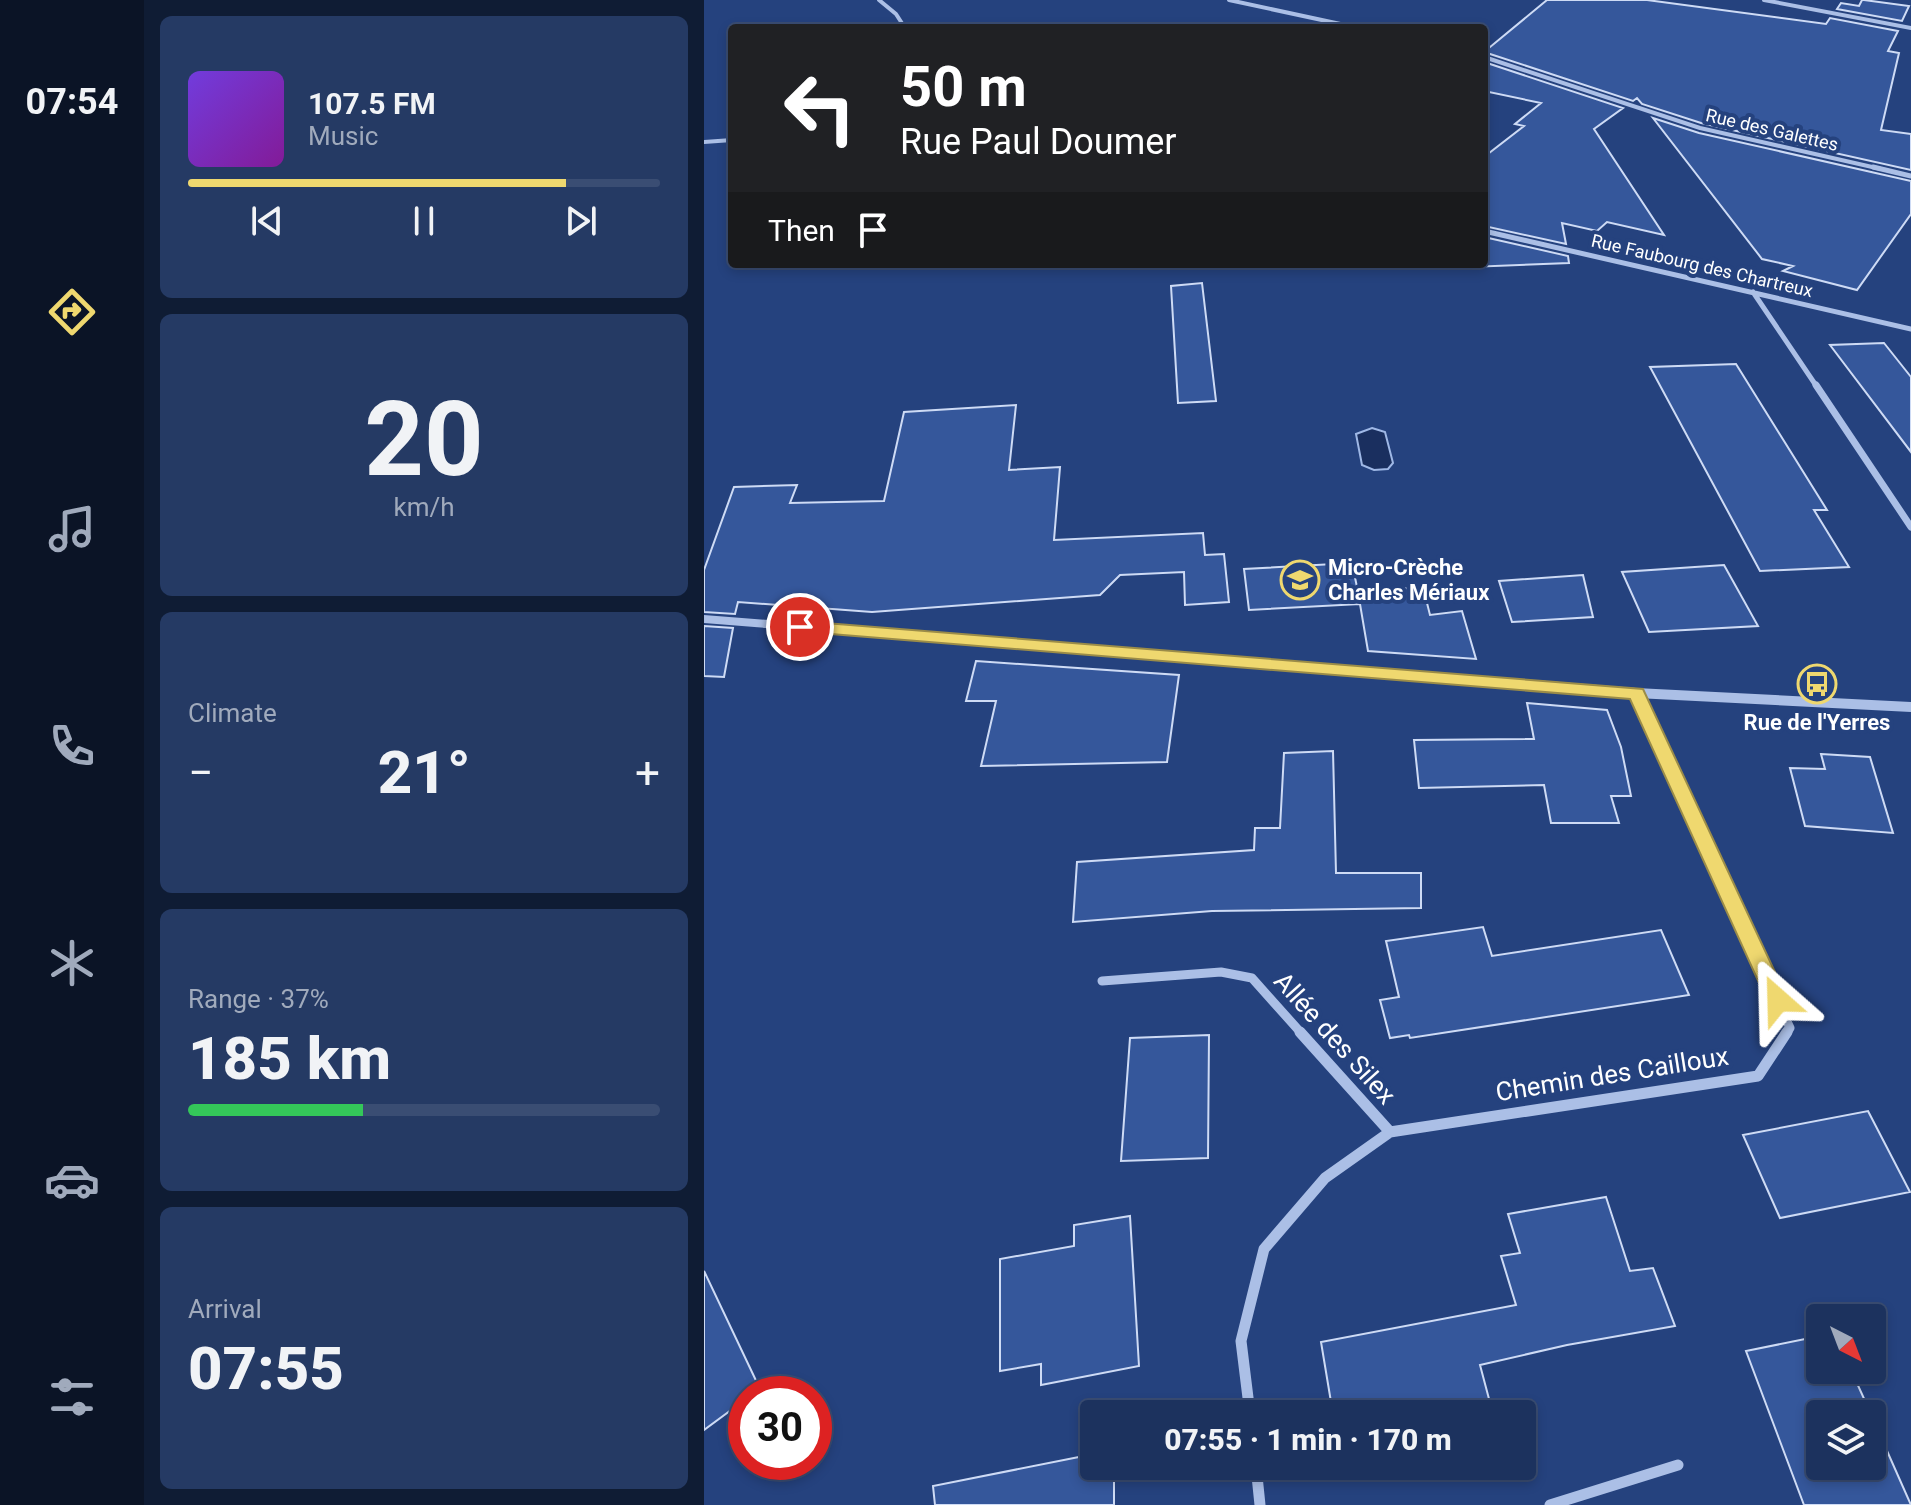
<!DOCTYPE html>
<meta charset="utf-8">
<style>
:root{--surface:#1c325e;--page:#253a64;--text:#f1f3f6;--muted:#a0aabc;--line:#3a4d73;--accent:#efd86f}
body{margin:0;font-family:Roboto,sans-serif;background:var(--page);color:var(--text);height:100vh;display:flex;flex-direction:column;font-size:30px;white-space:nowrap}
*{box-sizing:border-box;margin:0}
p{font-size:26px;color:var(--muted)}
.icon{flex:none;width:44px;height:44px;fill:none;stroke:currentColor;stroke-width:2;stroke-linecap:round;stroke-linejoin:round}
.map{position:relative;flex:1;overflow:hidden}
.drawer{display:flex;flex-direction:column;gap:16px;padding:16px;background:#0f1c34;width:560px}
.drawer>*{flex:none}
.hud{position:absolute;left:24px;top:24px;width:760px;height:244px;border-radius:8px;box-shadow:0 4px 12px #0003,0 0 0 2px var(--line);background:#202124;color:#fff;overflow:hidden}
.needle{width:52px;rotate:138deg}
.fabs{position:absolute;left:1102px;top:1304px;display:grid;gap:16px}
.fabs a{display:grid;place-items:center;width:80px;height:80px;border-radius:8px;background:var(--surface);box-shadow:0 4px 12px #0003,0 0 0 2px var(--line);font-size:40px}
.speed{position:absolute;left:24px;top:1376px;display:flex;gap:16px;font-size:40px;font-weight:700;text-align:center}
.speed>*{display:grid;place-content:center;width:104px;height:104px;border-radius:50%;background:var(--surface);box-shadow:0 4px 12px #0003,0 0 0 2px var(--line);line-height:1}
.speed .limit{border:12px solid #d22;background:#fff;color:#111}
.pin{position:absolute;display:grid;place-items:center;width:68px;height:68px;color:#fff;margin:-34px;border:4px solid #fff;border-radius:50%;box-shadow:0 2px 8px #0007}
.me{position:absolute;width:88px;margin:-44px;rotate:335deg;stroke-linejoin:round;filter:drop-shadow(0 0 6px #0008)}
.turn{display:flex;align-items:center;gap:28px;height:168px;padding:0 40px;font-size:36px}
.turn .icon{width:104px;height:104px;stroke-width:2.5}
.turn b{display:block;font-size:56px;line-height:68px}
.then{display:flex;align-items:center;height:76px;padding:0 40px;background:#0003;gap:16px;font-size:30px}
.big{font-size:60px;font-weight:800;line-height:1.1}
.drawer .card{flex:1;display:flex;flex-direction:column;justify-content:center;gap:12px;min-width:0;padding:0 28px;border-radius:12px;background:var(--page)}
.drawer .dial{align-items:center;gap:0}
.dial b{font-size:104px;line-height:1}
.song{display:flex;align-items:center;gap:24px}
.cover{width:96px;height:96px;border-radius:12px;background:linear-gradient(135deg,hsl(260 70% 55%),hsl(290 70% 35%))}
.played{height:8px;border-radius:4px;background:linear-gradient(90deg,var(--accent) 80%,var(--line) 80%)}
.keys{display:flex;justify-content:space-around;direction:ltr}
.heat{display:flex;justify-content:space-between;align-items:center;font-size:44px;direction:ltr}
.charge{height:12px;border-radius:6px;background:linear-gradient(90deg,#34c759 37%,var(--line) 0)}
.trip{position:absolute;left:376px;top:1400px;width:456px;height:80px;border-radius:8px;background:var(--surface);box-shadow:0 4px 12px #0003,0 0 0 2px var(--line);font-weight:800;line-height:80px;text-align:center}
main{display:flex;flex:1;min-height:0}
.menu{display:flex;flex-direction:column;width:144px;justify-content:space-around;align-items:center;background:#0b1426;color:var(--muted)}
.menu .icon{width:56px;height:56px}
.menu .active{color:var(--accent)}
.menu b{font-size:36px;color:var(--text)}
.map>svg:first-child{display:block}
.water{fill:#1a2f5f;stroke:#9fb8e6;stroke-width:2}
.building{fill:#35579b;stroke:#cedbf5;stroke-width:2}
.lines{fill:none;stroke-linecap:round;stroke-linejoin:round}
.minor-far4{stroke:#abbfe6;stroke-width:4}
.minor-far3{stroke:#abbfe6;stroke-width:5}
.minor-far2{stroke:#abbfe6;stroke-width:7}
.minor-far1{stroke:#abbfe6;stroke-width:9}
.minor{stroke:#abbfe6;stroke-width:11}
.tertiary{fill:#abbfe6;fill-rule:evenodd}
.route{fill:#efd86f;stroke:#9b8c48;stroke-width:2}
.labels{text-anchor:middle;stroke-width:8;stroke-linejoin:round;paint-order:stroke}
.far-street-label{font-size:18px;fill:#fff;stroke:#25427e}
.poi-label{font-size:22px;font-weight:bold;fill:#fff;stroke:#25427e;text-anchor:start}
.near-street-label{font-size:26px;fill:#fff;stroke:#25427e}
</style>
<main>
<nav class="menu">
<b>07:54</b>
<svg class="icon active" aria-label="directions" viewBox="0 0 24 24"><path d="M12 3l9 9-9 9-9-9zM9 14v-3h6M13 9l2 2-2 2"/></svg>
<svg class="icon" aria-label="music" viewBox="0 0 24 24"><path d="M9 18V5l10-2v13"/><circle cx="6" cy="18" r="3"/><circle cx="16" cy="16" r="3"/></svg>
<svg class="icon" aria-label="phone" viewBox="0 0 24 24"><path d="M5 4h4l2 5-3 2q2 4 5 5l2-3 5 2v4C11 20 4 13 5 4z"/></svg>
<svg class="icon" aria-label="climate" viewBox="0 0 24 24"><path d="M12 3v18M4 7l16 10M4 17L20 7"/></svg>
<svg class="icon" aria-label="car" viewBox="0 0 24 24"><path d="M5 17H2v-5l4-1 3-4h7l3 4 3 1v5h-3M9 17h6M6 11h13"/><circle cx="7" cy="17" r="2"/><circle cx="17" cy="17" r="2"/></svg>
<svg class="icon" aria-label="filters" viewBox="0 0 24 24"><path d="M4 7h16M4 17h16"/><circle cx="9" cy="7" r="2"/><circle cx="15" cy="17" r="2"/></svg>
</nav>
<section class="drawer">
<div class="card">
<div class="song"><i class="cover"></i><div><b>107.5 FM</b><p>Music</p></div></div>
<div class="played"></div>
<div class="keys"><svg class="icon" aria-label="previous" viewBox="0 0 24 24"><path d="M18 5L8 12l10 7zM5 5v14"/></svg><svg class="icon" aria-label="pause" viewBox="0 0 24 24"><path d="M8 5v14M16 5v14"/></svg><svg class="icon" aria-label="next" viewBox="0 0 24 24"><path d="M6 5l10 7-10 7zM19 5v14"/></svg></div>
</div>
<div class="card dial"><b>20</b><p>km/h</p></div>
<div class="card"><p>Climate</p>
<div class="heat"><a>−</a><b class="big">21°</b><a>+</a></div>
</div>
<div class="card"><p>Range · 37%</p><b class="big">185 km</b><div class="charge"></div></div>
<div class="card"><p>Arrival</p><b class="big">07:55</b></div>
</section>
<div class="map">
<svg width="1207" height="1505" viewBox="0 0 1207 1505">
<rect width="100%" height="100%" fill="#25427e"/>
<!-- water -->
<path class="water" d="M 668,428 L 681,432 L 689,463 L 684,469 L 670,470 L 658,465 L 652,434 Z"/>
<!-- building -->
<path class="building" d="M 843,0 L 943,0 L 1122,24 L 1126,18 L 1194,31 L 1184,51 L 1195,53 L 1177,130 L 1207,134 L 1207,170 L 997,123 L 938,104 L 933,98 L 929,101 L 780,52 Z
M 1158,0 L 1160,0 L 1205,6 L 1198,21 L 1133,9 L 1137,3 L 1155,6 Z
M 780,62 L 919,108 L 890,129 L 960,235 L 903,222 L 893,231 L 858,223 L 862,244 L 780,226 L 780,157 L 820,126 L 811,124 L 837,103 L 780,91 Z
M 949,118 L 995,133 L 1207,181 L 1207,214 L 1153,290 L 1079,271 L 1089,266 L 1058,259 Z
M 780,237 L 864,256 L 865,263 L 741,268 L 746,264 L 780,264 Z
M 498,283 L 512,401 L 474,403 L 467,286 Z
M 1180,343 L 1207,377 L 1207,452 L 1126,345 Z
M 1032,364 L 1123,510 L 1110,510 L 1145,567 L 1056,571 L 946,367 Z
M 312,405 L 305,470 L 356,467 L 350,540 L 499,533 L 501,555 L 520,554 L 525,602 L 481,605 L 480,572 L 416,575 L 396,595 L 168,612 L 34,602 L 31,614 L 0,612 L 0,570 L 30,487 L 93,485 L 86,503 L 180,501 L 200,412 Z
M 648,563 L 654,592 L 719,587 L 726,615 L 758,611 L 772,659 L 664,651 L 656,604 L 545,610 L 540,569 Z
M 1020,565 L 1054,626 L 945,632 L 918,572 Z
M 879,575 L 889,617 L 808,622 L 795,581 Z
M 0,626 L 29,628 L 20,677 L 0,676 Z
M 272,661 L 475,675 L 463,762 L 277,766 L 292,701 L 262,701 Z
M 823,703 L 903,710 L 917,747 L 927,796 L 907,796 L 915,823 L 847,823 L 840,785 L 715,788 L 710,740 L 830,739 Z
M 629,751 L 632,873 L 717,873 L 717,908 L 508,911 L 369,922 L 373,862 L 550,850 L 551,828 L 576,828 L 580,753 Z
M 1117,754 L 1166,757 L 1189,833 L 1101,826 L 1086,768 L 1121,769 Z
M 779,927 L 788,956 L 957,930 L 985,995 L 706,1038 L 705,1035 L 686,1038 L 676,1000 L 695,997 L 682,941 Z
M 505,1035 L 504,1158 L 417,1161 L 426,1038 Z
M 1164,1111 L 1206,1192 L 1076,1218 L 1039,1135 Z
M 902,1197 L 926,1271 L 949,1268 L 971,1326 L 863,1345 L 776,1365 L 789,1414 L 629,1414 L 617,1342 L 812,1305 L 797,1256 L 816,1253 L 804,1214 Z
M 426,1216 L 435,1366 L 337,1385 L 337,1364 L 296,1371 L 296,1259 L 370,1246 L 370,1225 Z
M 0,1271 L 56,1389 L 42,1394 L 42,1399 L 0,1430 Z
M 1116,1336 L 1116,1370 L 1147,1370 L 1167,1414 L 1116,1414 L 1116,1466 L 1168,1466 L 1168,1417 L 1207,1505 L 1100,1505 L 1042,1351 Z
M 390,1454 L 390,1466 L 410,1466 L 410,1505 L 231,1505 L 229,1486 Z"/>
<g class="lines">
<!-- minor-far4 -->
<path class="minor-far4" d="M 175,0 L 192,14 L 201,28
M 525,0 L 655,28
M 1060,0 L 1207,28
M 780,57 L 996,128 L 1177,169
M 0,142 L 28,140"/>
<!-- minor-far3 -->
<path class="minor-far3" d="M 1169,167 L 1207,176
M 780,231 L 1207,329
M 1049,292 L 1113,387"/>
<!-- minor-far2 -->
<path class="minor-far2" d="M 1112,385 L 1207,527"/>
<!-- minor-far1 -->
<path class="minor-far1" d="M 932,693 L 1086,1028 L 1082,1034
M 398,981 L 517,972 L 548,978 L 598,1034"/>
<!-- minor -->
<path class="minor" d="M 596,1032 L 686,1132
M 546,1414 L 537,1341 L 560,1249 L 621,1178 L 686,1132 L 1054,1076 L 1083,1032
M 552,1466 L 556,1505
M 846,1505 L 974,1465"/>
<!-- tertiary -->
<path class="tertiary" d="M 0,615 L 932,688 L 1207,702 L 1207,712 L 932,698 L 0,623 Z"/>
</g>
<!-- route -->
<path class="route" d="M 96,621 L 939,689 L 1084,1000 L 1081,1007 L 1074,1009 L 1066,1007 L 926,699 L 90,631 L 87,627 Z"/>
<!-- icons -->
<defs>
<g id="school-ring" transform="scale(2)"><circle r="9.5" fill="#25427e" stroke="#efd86f" stroke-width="1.5"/><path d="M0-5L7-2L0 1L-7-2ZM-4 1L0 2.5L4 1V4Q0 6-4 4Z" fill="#efd86f"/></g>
<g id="bus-ring" transform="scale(2)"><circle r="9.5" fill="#25427e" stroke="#efd86f" stroke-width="1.5"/><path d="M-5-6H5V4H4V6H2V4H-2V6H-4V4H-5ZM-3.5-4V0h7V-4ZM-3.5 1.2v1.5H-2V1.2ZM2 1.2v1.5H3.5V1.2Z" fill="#efd86f"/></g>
</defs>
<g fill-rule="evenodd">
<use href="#school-ring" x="596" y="580"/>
<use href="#bus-ring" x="1113" y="684"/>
</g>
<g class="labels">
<!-- far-street labels -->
<g class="far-street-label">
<text transform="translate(1068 130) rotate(13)" y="6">Rue des Galettes</text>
<text transform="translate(998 266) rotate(13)" y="6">Rue Faubourg des Chartreux</text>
</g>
<!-- poi labels -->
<g class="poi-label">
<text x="624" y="575">Micro-Crèche<tspan x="624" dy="25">Charles Mériaux</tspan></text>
<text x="1113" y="730" text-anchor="middle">Rue de l'Yerres</text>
</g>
<!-- near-street labels -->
<g class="near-street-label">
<text transform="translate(631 1038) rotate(48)" y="9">Allée des Silex</text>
<text transform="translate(908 1074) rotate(-9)" y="9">Chemin des Cailloux</text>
</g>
</g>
</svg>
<div class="fabs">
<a><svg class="needle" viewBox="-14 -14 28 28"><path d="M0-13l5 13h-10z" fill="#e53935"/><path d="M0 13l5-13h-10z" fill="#a0aabc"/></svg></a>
<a><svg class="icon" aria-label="layers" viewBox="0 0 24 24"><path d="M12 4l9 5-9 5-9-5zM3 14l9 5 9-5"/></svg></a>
</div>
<div class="speed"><div class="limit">30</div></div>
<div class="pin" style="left:96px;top:627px;background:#d93025"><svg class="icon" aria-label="arrive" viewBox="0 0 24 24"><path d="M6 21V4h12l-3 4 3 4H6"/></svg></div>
<svg class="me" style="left:1074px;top:1000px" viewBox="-20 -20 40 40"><path d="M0-17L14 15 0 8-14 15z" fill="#efd86f" stroke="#fff" stroke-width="4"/></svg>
<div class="trip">07:55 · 1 min · 170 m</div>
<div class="hud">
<div class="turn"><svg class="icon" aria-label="left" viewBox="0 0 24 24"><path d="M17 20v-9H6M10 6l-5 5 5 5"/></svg><div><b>50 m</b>Rue Paul Doumer</div></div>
<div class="then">Then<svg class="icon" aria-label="arrive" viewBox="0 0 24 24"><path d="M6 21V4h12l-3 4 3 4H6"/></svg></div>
</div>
</div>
</main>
